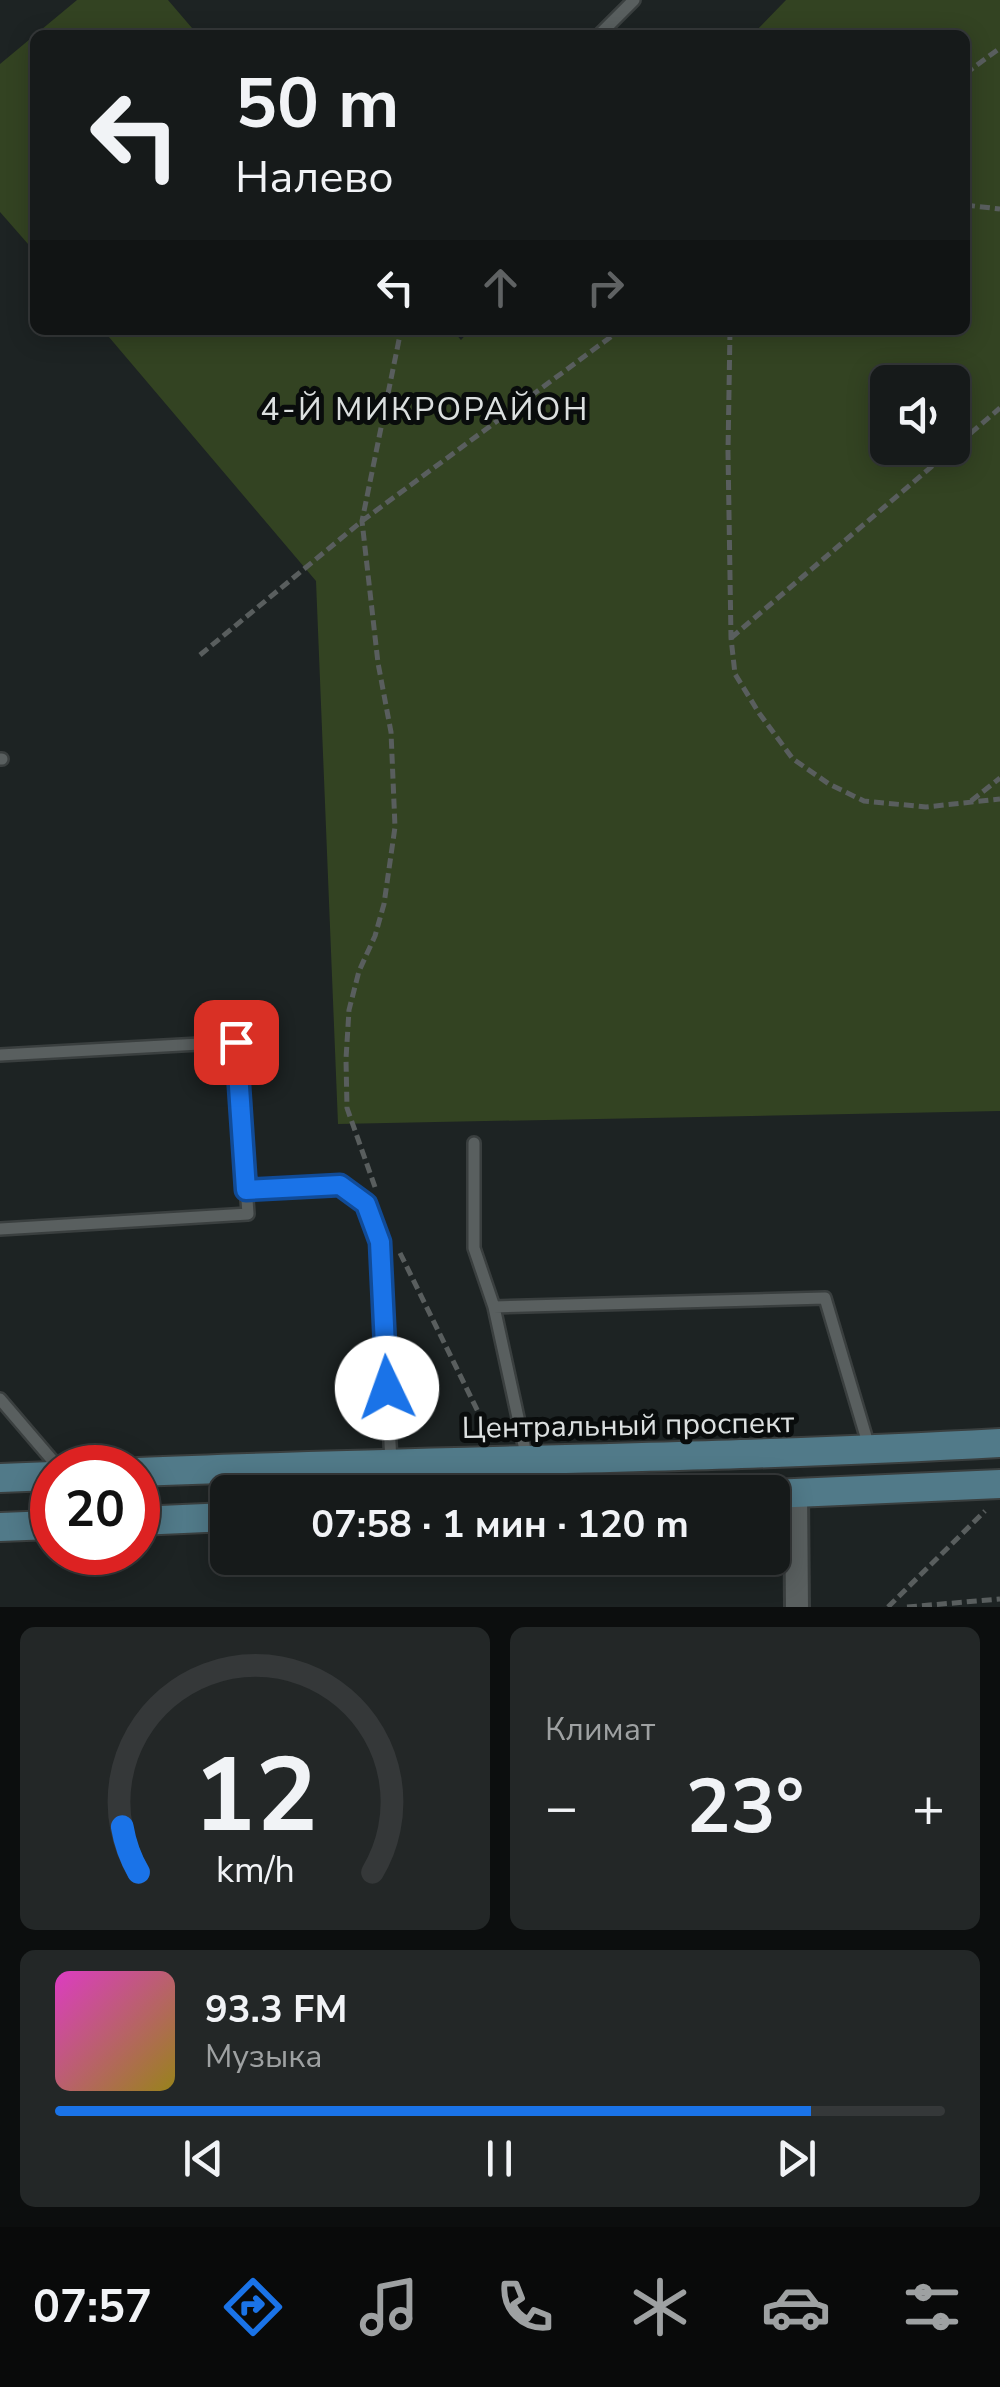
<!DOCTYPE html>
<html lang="ru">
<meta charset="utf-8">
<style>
:root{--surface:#161a1a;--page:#232727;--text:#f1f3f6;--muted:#9ea1a2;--line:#353839;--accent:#1a73e8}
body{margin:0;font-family:"Nunito Sans",sans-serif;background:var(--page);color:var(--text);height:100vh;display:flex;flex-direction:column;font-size:38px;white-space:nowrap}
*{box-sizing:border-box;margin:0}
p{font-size:32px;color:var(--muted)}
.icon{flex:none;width:55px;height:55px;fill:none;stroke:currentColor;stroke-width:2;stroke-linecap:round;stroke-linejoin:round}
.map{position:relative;height:1607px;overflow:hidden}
.panel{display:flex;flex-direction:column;gap:20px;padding:20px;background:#0c0e0e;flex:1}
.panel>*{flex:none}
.hud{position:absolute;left:30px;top:30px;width:940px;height:305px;border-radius:15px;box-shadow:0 5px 25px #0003,0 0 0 2px var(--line);background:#161a1a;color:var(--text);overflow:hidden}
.tools{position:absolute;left:870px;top:365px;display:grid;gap:20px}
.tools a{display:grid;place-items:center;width:100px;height:100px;border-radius:15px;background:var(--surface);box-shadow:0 5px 25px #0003,0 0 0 2px var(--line);font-size:50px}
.speed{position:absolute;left:30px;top:1445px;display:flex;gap:20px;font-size:50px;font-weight:700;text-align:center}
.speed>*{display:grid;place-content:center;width:130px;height:130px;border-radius:50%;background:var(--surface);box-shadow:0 5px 25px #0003,0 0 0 2px var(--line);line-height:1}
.speed .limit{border:15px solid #d22;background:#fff;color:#111}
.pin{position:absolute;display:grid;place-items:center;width:85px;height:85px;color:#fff;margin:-42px;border-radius:20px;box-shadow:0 5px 15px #0006}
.me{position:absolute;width:110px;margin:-55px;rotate:357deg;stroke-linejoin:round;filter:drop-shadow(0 0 8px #0008)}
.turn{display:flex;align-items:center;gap:35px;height:210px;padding:0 40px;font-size:45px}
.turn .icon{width:130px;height:130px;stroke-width:2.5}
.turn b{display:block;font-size:70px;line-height:85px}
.lanes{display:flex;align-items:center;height:95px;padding:0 40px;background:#0003;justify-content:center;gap:50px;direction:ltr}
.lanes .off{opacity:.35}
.big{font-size:75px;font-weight:700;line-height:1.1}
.panel .card{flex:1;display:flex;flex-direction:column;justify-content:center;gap:15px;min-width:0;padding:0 35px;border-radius:15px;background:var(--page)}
.panel .dial{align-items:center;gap:0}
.dial svg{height:260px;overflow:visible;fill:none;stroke:var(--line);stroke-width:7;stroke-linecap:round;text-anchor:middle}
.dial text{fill:var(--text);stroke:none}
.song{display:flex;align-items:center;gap:30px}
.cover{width:120px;height:120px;border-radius:15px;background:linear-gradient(135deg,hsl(310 70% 55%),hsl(50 70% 35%))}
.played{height:10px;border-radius:5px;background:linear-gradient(90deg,var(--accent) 85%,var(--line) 85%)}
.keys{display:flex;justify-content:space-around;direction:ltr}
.heat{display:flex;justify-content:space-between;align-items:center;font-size:55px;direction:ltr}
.panel .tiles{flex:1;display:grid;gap:20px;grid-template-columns:1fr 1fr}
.card:last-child{grid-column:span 2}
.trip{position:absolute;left:210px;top:1475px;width:580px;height:100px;border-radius:15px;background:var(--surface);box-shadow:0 5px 25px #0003,0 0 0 2px var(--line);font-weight:700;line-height:100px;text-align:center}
.menu{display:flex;height:160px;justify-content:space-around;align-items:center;background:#090a0a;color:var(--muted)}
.menu .icon{width:70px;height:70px}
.menu .current{color:var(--accent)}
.menu b{font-size:45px;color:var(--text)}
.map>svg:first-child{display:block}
.green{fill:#334322;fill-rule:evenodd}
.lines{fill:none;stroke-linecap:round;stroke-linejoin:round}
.service-casing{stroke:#3a3f3f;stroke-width:16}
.minor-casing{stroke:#3a3f3f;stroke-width:28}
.secondary-casing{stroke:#3a3f3f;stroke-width:32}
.path{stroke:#595e5e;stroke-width:5;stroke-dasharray:10 5;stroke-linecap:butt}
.service{stroke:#595f5f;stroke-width:11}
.minor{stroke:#595f5f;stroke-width:22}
.secondary{stroke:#517a89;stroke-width:28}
.route-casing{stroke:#114b97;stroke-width:25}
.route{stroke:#1a73e8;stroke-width:18}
.labels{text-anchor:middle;stroke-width:10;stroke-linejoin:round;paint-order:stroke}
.street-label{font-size:30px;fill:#dce0e0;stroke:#090c0c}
.neighbourhood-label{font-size:32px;letter-spacing:2.5px;fill:#dce0e0;stroke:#090c0c}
</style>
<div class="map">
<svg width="1000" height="1607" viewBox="0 0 1000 1607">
<rect width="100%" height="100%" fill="#1d2323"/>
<!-- green -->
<path class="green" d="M 77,0 L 168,0 L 198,35 L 35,35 L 35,252 L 0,212 L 0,64 Z
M 786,0 L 1000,0 L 1000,1111 L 338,1124 L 316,581 L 103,330 L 452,330 L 461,340 L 470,330 L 965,330 L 965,35 L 752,35 ZM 888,382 L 952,382 L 952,448 L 888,448 Z"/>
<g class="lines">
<!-- service casing -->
<g class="service-casing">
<path id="service" d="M 599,35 L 634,0
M 0,759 L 2,759
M 0,1055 L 236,1042 L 248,1214 L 0,1229
M 474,1143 L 474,1248 L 494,1307
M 246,1191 L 340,1185 L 366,1204 L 379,1242 L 391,1461
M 0,1399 L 59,1468
M 527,1459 L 494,1307 L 825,1298 L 870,1450"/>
</g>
<!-- minor casing -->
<g class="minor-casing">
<path id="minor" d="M 796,1493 L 797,1607"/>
</g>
<!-- secondary casing -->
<g class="secondary-casing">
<path id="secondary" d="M 138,1472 C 425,1460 713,1459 1000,1443
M 0,1478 L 52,1476
M 772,1494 L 1000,1484
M 138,1521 L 228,1517
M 0,1527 L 52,1525"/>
</g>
<!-- path -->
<path class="path" d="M 965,74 L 1000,48
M 965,205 L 1000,209
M 730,330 L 728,452 L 731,638 L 735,674 L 759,713 L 793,759 L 829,784 L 864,801 L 926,807 L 1000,799
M 731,638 L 1000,408
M 200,655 L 362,521 L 620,330
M 971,801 L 1000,778
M 375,1187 L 347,1108 L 346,1059 L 349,1010 L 359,971 L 375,936 L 384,904 L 395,827 L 391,732 L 378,663 L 362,521 L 401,330
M 400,1253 L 490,1436
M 888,1607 L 985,1511
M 907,1607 L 1000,1599"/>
<!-- service -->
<use href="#service" class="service"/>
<!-- minor -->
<use href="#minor" class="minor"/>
<!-- secondary -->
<use href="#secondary" class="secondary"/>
</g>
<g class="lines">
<!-- route casing -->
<g class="route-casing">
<path id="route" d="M 236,1042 L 246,1190 L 340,1185 L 366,1204 L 380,1242 L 387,1388"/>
</g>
<!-- route -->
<use href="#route" class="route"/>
</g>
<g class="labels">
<!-- street labels -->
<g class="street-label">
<text transform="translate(628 1425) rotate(-1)" y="10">Центральный проспект</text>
</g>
<!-- neighbourhood labels -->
<g class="neighbourhood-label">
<text x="425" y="420">4-Й МИКРОРАЙОН</text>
</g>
</g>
</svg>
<div class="tools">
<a><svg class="icon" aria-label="sound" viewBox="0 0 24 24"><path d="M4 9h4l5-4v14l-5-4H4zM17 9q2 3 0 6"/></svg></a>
</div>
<div class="speed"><div class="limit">20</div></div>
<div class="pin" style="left:236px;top:1042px;background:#d93025"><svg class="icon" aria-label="arrive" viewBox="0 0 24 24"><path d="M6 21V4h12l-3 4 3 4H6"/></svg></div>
<svg class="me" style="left:387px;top:1388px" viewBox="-20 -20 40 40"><circle r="19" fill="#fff"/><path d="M0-13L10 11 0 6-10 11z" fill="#1a73e8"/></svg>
<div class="trip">07:58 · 1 мин · 120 m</div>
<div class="hud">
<div class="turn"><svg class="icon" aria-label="left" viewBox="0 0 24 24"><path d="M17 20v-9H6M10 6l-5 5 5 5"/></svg><div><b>50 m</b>Налево</div></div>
<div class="lanes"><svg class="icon" aria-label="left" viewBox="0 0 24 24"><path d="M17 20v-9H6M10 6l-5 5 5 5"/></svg><svg class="icon off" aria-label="ahead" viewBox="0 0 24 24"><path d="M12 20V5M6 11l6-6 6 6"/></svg><svg class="icon off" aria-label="right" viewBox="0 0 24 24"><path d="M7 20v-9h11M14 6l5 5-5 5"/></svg></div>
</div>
</div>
<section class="panel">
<div class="tiles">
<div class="card dial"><svg viewBox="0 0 100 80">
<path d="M14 69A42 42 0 1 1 86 69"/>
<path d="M14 69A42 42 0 0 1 9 55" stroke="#1a73e8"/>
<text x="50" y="56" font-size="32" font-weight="700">12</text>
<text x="50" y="72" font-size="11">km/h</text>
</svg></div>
<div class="card"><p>Климат</p>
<div class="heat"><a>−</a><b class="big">23°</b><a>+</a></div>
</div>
<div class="card">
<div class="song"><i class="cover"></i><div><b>93.3 FM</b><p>Музыка</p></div></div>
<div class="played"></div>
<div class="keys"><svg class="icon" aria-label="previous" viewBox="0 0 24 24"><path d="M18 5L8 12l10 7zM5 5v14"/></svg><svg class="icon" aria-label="pause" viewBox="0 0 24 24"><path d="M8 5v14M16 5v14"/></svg><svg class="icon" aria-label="next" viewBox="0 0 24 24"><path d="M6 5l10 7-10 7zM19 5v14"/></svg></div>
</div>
</div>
</section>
<nav class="menu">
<b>07:57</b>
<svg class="icon current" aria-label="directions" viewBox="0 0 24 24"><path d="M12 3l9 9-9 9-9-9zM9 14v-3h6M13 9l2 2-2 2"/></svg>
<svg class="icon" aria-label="music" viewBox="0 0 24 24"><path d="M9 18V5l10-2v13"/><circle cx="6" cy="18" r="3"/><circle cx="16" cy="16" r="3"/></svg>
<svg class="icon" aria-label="phone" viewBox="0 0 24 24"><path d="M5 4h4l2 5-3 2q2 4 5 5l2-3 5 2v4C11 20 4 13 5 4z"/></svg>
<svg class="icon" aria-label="climate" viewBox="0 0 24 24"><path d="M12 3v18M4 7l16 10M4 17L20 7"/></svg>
<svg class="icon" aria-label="car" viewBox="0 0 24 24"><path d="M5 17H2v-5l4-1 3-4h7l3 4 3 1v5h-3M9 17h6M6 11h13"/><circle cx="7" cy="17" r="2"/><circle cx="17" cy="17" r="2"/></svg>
<svg class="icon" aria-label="filters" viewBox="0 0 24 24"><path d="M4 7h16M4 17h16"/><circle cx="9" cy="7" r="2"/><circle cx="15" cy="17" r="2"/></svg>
</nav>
